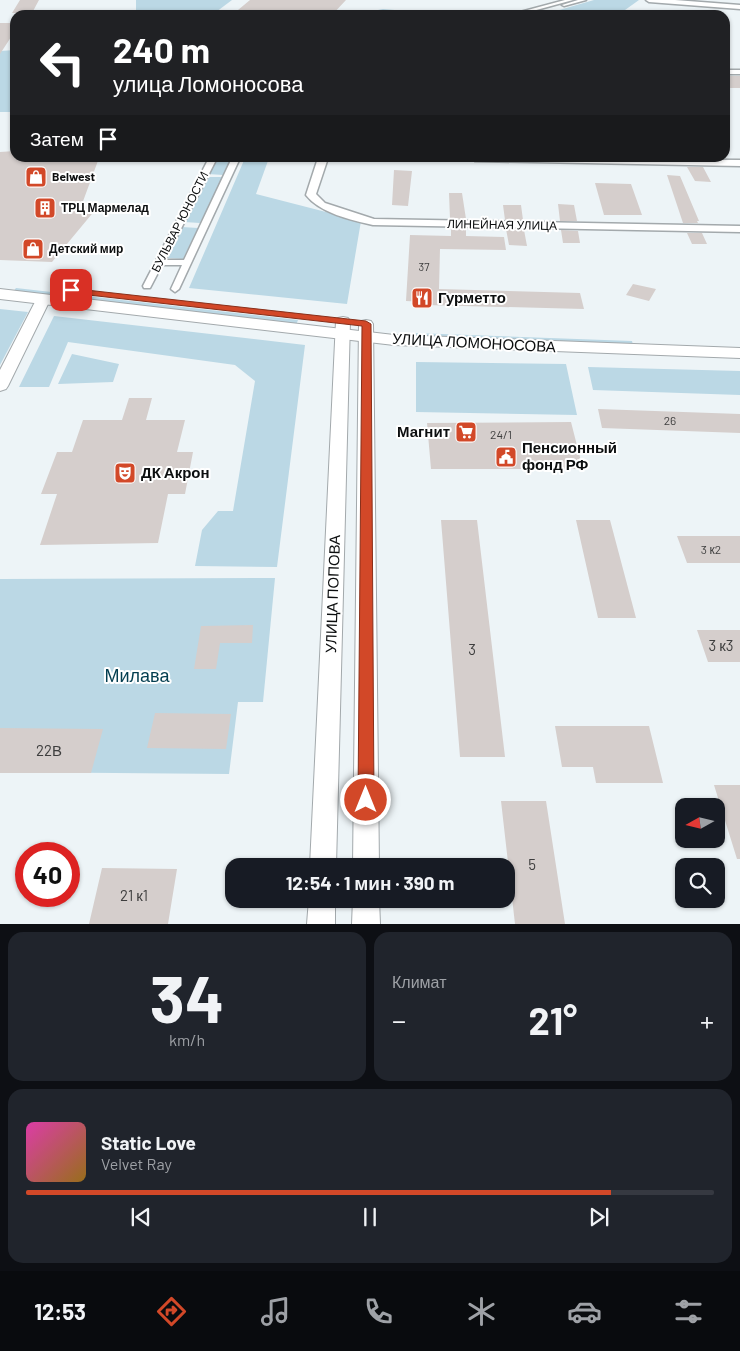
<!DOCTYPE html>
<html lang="ru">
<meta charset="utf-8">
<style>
:root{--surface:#171b24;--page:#20242c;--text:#f1f3f6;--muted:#9ea1a6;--line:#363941;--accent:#d24828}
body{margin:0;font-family:Barlow,sans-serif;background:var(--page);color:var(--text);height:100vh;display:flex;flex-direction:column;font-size:19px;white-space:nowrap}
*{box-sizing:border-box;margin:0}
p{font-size:16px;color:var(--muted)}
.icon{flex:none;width:28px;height:28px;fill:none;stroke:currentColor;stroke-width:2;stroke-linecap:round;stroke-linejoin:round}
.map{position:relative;height:924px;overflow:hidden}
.side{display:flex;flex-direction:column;gap:8px;padding:8px;background:#0d0f14;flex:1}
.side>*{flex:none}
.top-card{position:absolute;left:10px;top:10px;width:720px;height:152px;border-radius:15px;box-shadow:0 1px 4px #0004;background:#202124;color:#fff;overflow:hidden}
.needle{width:32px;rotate:262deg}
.buttons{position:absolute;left:675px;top:798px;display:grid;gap:10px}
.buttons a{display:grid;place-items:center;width:50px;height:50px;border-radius:10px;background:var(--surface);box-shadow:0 1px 4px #0004;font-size:25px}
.speed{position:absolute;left:15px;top:842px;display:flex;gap:10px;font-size:25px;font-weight:700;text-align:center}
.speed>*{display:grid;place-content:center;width:65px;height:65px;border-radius:50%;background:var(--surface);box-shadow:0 1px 4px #0004;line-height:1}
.speed .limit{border:8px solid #d22;background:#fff;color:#111}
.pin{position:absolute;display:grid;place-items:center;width:42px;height:42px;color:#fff;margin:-21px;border-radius:10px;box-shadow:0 2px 8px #0006}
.me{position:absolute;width:55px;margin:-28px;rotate:0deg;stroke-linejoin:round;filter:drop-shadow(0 0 4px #0008)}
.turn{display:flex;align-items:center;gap:18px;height:105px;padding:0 20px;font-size:22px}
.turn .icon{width:65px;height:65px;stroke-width:2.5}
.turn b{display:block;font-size:35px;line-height:42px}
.then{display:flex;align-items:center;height:48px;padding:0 20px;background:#0003;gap:10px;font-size:19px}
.big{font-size:38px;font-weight:700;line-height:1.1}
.side .card{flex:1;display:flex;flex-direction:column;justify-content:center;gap:8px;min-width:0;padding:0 18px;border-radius:15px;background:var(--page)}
.side .dial{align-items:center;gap:0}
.dial b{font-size:65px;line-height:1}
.song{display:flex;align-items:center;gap:15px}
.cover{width:60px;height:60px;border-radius:8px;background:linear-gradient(135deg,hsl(320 70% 55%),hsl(40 70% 35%))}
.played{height:5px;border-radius:2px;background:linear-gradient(90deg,var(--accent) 85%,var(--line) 85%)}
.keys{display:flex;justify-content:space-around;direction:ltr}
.heat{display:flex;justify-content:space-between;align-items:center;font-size:28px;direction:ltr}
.side .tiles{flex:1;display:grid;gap:8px;grid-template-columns:1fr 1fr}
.card:last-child{grid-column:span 2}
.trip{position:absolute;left:225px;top:858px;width:290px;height:50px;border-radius:15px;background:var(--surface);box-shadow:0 1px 4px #0004;font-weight:700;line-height:50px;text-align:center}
.tab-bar{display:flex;height:80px;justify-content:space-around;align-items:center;background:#090b0e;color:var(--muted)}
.tab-bar .icon{width:35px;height:35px}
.tab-bar .active{color:var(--accent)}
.tab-bar b{font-size:22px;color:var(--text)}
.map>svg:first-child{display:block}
.green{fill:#bbd8e5}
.building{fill:#d5cecc}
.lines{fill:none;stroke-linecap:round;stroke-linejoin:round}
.pedestrian-casing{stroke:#a3a9ac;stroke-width:3}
.minor-casing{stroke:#a3a9ac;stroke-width:3}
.tertiary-casing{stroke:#a3a9ac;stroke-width:2}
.secondary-casing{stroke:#a3a9ac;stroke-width:2}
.pedestrian{fill:#fff;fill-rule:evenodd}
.minor{fill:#fff;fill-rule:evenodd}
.tertiary{fill:#fff;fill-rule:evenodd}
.secondary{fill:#fff;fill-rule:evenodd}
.route{fill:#d24828;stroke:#882f1a}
.labels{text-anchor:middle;stroke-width:4;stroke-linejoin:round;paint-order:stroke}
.far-number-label{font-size:11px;fill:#3e3e3e}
.far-poi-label{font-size:12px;font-weight:bold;fill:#0c0e0f;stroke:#fff;text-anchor:start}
.far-street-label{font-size:12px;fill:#0c0e0f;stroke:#fff}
.number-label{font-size:12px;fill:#3e3e3e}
.poi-label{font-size:15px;font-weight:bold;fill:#0c0e0f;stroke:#fff;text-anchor:start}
.street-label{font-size:15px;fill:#0c0e0f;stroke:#fff}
.near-number-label{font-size:15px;fill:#3e3e3e}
.near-park-label{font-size:18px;fill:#033e50;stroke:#fff}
</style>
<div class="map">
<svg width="740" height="924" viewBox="0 0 740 924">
<rect width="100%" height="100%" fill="#edf4f7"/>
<!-- green -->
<path class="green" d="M 136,0 L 232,0 L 212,15 L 76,15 L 77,12 L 136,11 Z
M 594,0 L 639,0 L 618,15 L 542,15 Z
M 383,9 L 429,13 L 437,15 L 370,15 L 373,11 Z
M 15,50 L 15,112 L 0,112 L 0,51 Z
M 217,158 L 232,158 L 223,175 L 208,174 Z
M 245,158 L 269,158 L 256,194 L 361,221 L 347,304 L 189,288 Z
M 207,177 L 223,177 L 200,223 L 184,222 Z
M 182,227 L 198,228 L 183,259 L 166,258 Z
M 16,288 L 298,320 L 296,325 L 12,293 Z
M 0,309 L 28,312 L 0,365 Z
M 54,316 L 305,345 L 277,567 L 195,566 L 202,530 L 218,511 L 233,511 L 255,381 L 235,365 L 68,342 L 49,387 L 19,387 Z
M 415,333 L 632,341 L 633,345 L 414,337 Z
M 72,354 L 119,364 L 113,382 L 58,384 Z
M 416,362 L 566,364 L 577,415 L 416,412 Z
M 588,367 L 740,371 L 740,395 L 593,390 Z
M 275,578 L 263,702 L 238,702 L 229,774 L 0,772 L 0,579 Z"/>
<!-- building -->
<path class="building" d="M 20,0 L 39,0 L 32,13 L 12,13 Z
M 250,0 L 346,0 L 332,15 L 232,15 Z
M 0,23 L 15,23 L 15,31 L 0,54 Z
M 725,76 L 740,76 L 740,88 L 725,88 Z
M 15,151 L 15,158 L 99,158 L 82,204 L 96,209 L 52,262 L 0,260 L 0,152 Z
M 687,167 L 703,167 L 711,182 L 695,181 Z
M 394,170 L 412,171 L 408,206 L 392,205 Z
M 667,175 L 680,176 L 699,221 L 697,221 L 698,223 L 683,223 Z
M 595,183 L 631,184 L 642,215 L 604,215 Z
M 449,193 L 462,193 L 466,219 L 450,219 Z
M 558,204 L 574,205 L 577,221 L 560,221 Z
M 503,205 L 521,205 L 523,220 L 505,220 Z
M 451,228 L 466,229 L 466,236 L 504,237 L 506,250 L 440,249 L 439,289 L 580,293 L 584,309 L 425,305 L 425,302 L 406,301 L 410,235 L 451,236 Z
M 506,229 L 524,230 L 527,246 L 509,245 Z
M 561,230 L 578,231 L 580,243 L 563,243 Z
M 687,233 L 702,233 L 707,244 L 692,244 Z
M 633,284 L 656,289 L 649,301 L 626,295 Z
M 129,398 L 152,398 L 146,420 L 185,420 L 177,452 L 193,452 L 185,494 L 168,494 L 158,543 L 40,545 L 57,494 L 41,494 L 57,452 L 72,452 L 83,420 L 122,420 Z
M 598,409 L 740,414 L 740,433 L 602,428 Z
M 571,422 L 583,469 L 431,469 L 427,423 Z
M 441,520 L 477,520 L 505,757 L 460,757 Z
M 576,520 L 610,520 L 636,618 L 598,618 Z
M 677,536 L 740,536 L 740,563 L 687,563 Z
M 253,625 L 252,643 L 220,643 L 216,669 L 194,669 L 201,626 Z
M 697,630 L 740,630 L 740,662 L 708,662 Z
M 155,713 L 231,714 L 226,749 L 147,748 Z
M 555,726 L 649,726 L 663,783 L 596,783 L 593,767 L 562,767 Z
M 0,728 L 103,729 L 91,773 L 0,773 Z
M 714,785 L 740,785 L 740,859 L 737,859 Z
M 501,801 L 546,801 L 565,924 L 515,924 Z
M 102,868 L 177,869 L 168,924 L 89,924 Z"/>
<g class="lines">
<!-- pedestrian casing -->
<g class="pedestrian-casing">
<path id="pedestrian" d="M 565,0 L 573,0 L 518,15 L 509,15 Z
M 578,0 L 586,0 L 564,6 L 562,5 Z
M 209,158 L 217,158 L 165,260 L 184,260 L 232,158 L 240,158 L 179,289 L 175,292 L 171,289 L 182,265 L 162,265 L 150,288 L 144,288 L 143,286 Z"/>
</g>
<!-- minor casing -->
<g class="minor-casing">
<path id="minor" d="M 646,0 L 675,0 L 740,5 L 740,9 L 649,2 Z
M 725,70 L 740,70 L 740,74 L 725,74 Z
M 318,158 L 328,158 L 316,194 L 325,203 L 374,219 L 740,226 L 740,232 L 373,225 C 351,220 320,213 306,195 Z
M 471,158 L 740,160 L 740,166 L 475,161 Z"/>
</g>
<!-- tertiary casing -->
<g class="tertiary-casing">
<path id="tertiary" d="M 43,296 L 50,300 L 8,386 L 6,389 L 0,391 L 0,370 L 36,300 Z
M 343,317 L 348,318 L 350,321 L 336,866 L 310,866 L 336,321 L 338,318 Z
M 366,320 L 371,321 L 373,324 L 379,866 L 353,866 L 359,324 L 361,321 Z
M 309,899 L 335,899 L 335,924 L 307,924 Z
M 353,899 L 379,899 L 380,924 L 352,924 Z"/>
</g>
<!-- secondary casing -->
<g class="secondary-casing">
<path id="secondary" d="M 0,289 L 394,335 L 740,348 L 740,358 L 394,345 L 0,299 Z"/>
</g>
<!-- pedestrian -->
<use href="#pedestrian" class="pedestrian"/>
<!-- minor -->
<use href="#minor" class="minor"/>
<!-- tertiary -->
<use href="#tertiary" class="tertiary"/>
<!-- secondary -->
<use href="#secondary" class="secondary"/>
</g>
<!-- route -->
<path class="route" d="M 68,288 L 366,321 L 371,324 L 374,800 L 372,806 L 366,808 L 360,806 L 358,800 L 362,326 L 71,293 L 68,292 Z"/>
<!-- icons -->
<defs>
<g id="shop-square" transform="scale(1.125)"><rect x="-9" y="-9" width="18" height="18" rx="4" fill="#d24828" stroke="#fff"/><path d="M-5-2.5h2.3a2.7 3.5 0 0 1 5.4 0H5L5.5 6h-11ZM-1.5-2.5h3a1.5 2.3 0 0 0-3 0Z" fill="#fff"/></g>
<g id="building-square" transform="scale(1.125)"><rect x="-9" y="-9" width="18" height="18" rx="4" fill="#d24828" stroke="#fff"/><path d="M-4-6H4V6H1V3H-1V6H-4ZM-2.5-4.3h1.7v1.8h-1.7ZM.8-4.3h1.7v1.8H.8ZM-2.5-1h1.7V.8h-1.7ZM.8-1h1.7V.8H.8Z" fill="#fff"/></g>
<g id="restaurant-square" transform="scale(1.125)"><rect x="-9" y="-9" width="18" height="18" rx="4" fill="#d24828" stroke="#fff"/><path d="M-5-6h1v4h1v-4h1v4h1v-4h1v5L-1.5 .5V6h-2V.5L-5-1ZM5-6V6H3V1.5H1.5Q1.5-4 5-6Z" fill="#fff"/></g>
<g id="supermarket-square" transform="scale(1.125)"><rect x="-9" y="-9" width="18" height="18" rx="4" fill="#d24828" stroke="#fff"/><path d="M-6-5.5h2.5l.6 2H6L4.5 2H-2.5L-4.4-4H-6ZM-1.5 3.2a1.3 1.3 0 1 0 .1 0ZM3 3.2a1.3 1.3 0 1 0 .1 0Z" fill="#fff"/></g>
<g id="civic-square" transform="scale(1.125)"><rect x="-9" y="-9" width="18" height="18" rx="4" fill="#d24828" stroke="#fff"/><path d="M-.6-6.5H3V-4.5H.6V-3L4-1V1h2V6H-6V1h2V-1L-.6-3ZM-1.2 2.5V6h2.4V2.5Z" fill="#fff"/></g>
<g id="theatre-square" transform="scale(1.125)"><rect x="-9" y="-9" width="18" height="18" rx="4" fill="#d24828" stroke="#fff"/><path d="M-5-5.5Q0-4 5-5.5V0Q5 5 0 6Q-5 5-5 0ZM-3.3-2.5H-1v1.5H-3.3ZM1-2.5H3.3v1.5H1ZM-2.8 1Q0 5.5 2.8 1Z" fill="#fff"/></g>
</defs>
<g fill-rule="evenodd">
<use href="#shop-square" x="36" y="177"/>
<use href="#building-square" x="45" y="208"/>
<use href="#shop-square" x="33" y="249"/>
<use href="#restaurant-square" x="422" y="298"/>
<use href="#supermarket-square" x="466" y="432"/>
<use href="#civic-square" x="506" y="457"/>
<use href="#theatre-square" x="125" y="473"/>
</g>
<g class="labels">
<!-- far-number labels -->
<g class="far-number-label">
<text x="424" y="271">37</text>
</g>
<!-- far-poi labels -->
<g class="far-poi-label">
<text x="52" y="181">Belwest</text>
<text x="61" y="212">ТРЦ Мармелад</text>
<text x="49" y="253">Детский мир</text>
</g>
<!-- far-street labels -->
<g class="far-street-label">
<text transform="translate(180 222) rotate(-63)" y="4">БУЛЬВАР ЮНОСТИ</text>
<text transform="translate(502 225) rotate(1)" y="4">ЛИНЕЙНАЯ УЛИЦА</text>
</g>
<!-- number labels -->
<g class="number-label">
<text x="670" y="425">26</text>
<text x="501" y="439">24/1</text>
<text x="711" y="554">3 к2</text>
</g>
<!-- poi labels -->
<g class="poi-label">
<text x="438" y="303">Гурметто</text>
<text x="450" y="437" text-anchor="end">Магнит</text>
<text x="522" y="453">Пенсионный<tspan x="522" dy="17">фонд РФ</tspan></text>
<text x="141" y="478">ДК Акрон</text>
</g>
<!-- street labels -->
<g class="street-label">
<text transform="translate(474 343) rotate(3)" y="5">УЛИЦА ЛОМОНОСОВА</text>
<text transform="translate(333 594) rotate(-88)" y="5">УЛИЦА ПОПОВА</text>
</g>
<!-- near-number labels -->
<g class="near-number-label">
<text x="721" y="651">3 к3</text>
<text x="472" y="655">3</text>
<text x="49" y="756">22В</text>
<text x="532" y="870">5</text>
<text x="134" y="901">21 к1</text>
</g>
<!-- near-park labels -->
<g class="near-park-label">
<text x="137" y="682">Милава</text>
</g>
</g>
</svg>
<div class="buttons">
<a><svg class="needle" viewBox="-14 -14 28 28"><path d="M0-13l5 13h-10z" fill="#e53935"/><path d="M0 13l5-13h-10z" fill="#9ea1a6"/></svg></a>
<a><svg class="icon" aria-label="search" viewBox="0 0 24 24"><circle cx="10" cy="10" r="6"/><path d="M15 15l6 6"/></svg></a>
</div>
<div class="speed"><div class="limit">40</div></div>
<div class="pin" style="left:71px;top:290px;background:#d93025"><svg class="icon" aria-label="arrive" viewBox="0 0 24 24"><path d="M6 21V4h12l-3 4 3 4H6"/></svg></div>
<svg class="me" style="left:366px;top:800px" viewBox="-20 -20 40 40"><circle r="17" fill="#d24828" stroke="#fff" stroke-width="3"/><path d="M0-11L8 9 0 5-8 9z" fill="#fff"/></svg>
<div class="trip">12:54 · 1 мин · 390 m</div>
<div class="top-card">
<div class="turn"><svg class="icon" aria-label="left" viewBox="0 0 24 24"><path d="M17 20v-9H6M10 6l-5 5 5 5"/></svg><div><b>240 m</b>улица Ломоносова</div></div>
<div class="then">Затем<svg class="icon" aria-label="arrive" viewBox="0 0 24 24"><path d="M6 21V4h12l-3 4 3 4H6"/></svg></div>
</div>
</div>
<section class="side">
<div class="tiles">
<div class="card dial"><b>34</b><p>km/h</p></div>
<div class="card"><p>Климат</p>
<div class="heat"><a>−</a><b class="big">21°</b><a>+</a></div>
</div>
<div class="card">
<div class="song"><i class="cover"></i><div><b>Static Love</b><p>Velvet Ray</p></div></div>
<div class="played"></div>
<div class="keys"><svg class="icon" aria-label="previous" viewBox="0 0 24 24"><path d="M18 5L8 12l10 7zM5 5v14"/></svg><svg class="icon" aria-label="pause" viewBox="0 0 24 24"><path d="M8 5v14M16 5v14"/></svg><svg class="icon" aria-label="next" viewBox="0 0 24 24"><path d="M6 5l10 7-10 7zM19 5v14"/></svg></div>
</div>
</div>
</section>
<nav class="tab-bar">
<b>12:53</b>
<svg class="icon active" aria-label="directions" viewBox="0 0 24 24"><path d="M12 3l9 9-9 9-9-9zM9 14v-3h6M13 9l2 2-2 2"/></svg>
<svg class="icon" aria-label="music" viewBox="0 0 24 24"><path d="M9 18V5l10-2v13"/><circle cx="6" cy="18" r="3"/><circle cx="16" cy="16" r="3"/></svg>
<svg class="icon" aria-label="phone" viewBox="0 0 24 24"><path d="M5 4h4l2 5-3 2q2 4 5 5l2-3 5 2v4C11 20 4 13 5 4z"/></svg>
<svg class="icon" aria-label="climate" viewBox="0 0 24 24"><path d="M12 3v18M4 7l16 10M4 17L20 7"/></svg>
<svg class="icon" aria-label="car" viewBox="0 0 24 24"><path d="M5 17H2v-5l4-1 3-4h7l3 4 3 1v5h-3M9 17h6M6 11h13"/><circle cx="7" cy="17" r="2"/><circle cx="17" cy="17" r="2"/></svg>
<svg class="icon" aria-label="filters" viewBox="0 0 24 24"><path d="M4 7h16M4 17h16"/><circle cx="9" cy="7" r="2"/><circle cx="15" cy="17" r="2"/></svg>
</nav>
